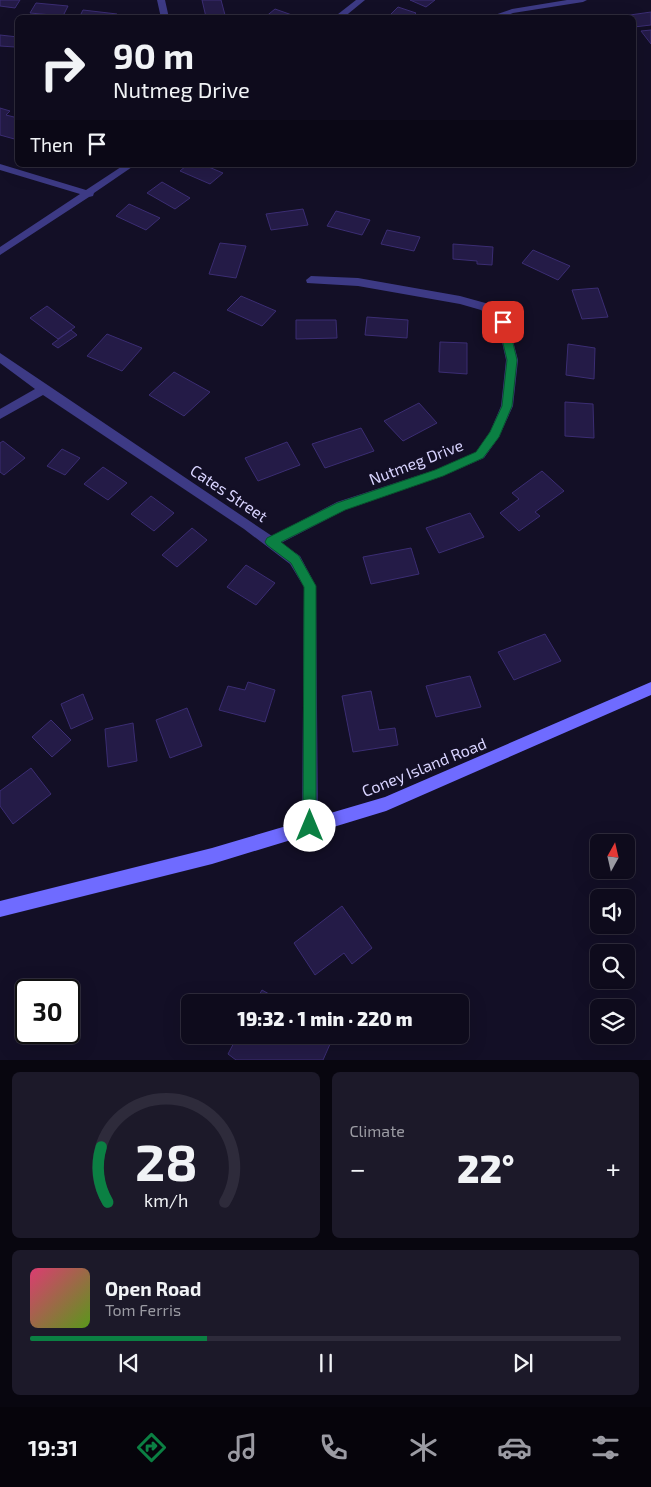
<!DOCTYPE html>
<meta charset="utf-8">
<style>
:root{--surface:#0e0b1c;--page:#1c1929;--text:#f1f3f6;--muted:#9b9ba3;--line:#2e2b3b;--accent:#0b8043}
body{margin:0;font-family:"Exo 2",sans-serif;background:var(--page);color:var(--text);height:100vh;display:flex;flex-direction:column;font-size:19px;white-space:nowrap}
*{box-sizing:border-box;margin:0}
p{font-size:16px;color:var(--muted)}
.icon{flex:none;width:28px;height:28px;fill:none;stroke:currentColor;stroke-width:2;stroke-linecap:round;stroke-linejoin:round}
.map{position:relative;height:1060px;overflow:hidden}
.sheet{display:flex;flex-direction:column;gap:12px;padding:12px;background:#08060f;flex:1}
.sheet>*{flex:none}
.guide{position:absolute;left:15px;top:15px;width:621px;height:152px;border-radius:8px;box-shadow:0 5px 20px #0002,0 0 0 1px var(--line);background:#0e0b1c;color:var(--text);overflow:hidden}
.needle{width:32px;rotate:8deg}
.buttons{position:absolute;left:590px;top:834px;display:grid;gap:10px}
.buttons a{display:grid;place-items:center;width:45px;height:45px;border-radius:8px;background:var(--surface);box-shadow:0 5px 20px #0002,0 0 0 1px var(--line);font-size:25px}
.speed{position:absolute;left:15px;top:979px;display:flex;gap:10px;font-size:25px;font-weight:700;text-align:center}
.speed>*{display:grid;place-content:center;width:65px;height:65px;border-radius:50%;background:var(--surface);box-shadow:0 5px 20px #0002,0 0 0 1px var(--line);line-height:1}
.speed .limit{border:2px solid #111;border-radius:8px;background:#fff;color:#111}
.pin{position:absolute;display:grid;place-items:center;width:42px;height:42px;color:#fff;margin:-21px;border-radius:10px;box-shadow:0 2px 8px #0006}
.me{position:absolute;width:55px;margin:-28px;rotate:0deg;stroke-linejoin:round;filter:drop-shadow(0 0 4px #0008)}
.turn{display:flex;align-items:center;gap:18px;height:105px;padding:0 15px;font-size:22px}
.turn .icon{width:65px;height:65px;stroke-width:2.5}
.turn b{display:block;font-size:35px;line-height:42px}
.then{display:flex;align-items:center;height:48px;padding:0 15px;background:#0003;gap:10px;font-size:19px}
.big{font-size:38px;font-weight:800;line-height:1.1}
.sheet .card{flex:1;display:flex;flex-direction:column;justify-content:center;gap:8px;min-width:0;padding:0 18px;border-radius:8px;background:var(--page)}
.sheet .dial{align-items:center;gap:0}
.dial svg{height:130px;overflow:visible;fill:none;stroke:var(--line);stroke-width:7;stroke-linecap:round;text-anchor:middle}
.dial text{fill:var(--text);stroke:none}
.song{display:flex;align-items:center;gap:15px}
.cover{width:60px;height:60px;border-radius:8px;background:linear-gradient(135deg,hsl(340 70% 55%),hsl(90 70% 35%))}
.played{height:5px;border-radius:2px;background:linear-gradient(90deg,var(--accent) 30%,var(--line) 30%)}
.keys{display:flex;justify-content:space-around;direction:ltr}
.heat{display:flex;justify-content:space-between;align-items:center;font-size:28px;direction:ltr}
.sheet .tiles{flex:1;display:grid;gap:12px;grid-template-columns:1fr 1fr}
.card:last-child{grid-column:span 2}
.trip{position:absolute;left:181px;top:994px;width:288px;height:50px;border-radius:8px;background:var(--surface);box-shadow:0 5px 20px #0002,0 0 0 1px var(--line);font-weight:800;line-height:50px;text-align:center}
.dock{display:flex;height:80px;justify-content:space-around;align-items:center;background:#06040b;color:var(--muted)}
.dock .icon{width:35px;height:35px}
.dock .current{color:var(--accent)}
.dock b{font-size:22px;color:var(--text)}
.map>svg:first-child{display:block}
.building{fill:#241b47;stroke:#3b2d73}
.lines{fill:none;stroke-linecap:round;stroke-linejoin:round}
.street{fill:#3d3a85;fill-rule:evenodd}
.secondary{fill:#6f6bff;fill-rule:evenodd}
.route{fill:#0b8043;stroke:#07532c}
.labels{text-anchor:middle;stroke-width:5;stroke-linejoin:round;paint-order:stroke}
.street-label{font-size:16px;fill:#d9d4ff;stroke:#130f26}
</style>
<div class="map">
<svg width="651" height="1060" viewBox="0 0 651 1060">
<rect width="100%" height="100%" fill="#130f26"/>
<!-- building -->
<path class="building" d="M 0,0 L 20,0 L 15,8 L 0,6 Z
M 202,0 L 221,0 L 225,15 L 206,17 Z
M 410,0 L 435,0 L 426,7 Z
M 36,3 L 68,6 L 63,16 L 30,13 Z
M 398,7 L 416,13 L 411,18 L 387,18 Z
M 275,9 L 292,15 L 288,18 L 264,18 Z
M 83,10 L 117,14 L 115,18 L 79,18 Z
M 651,12 L 651,25 L 634,27 L 634,18 L 609,18 Z
M 651,30 L 651,44 L 641,31 Z
M 0,35 L 18,37 L 18,43 L 15,47 L 0,46 Z
M 0,108 L 10,111 L 6,115 L 18,118 L 18,140 L 0,135 Z
M 187,165 L 204,165 L 223,173 L 210,184 L 180,171 Z
M 162,182 L 190,198 L 175,209 L 147,193 Z
M 129,204 L 160,218 L 146,230 L 116,216 Z
M 303,209 L 308,225 L 271,230 L 266,214 Z
M 336,211 L 370,220 L 362,235 L 327,226 Z
M 387,230 L 420,237 L 414,251 L 381,244 Z
M 220,243 L 246,246 L 236,278 L 209,274 Z
M 453,244 L 493,247 L 492,265 L 477,264 L 477,261 L 453,259 Z
M 533,250 L 570,266 L 558,280 L 522,263 Z
M 598,288 L 608,317 L 582,319 L 572,290 Z
M 241,296 L 276,311 L 262,326 L 227,310 Z
M 47,306 L 75,327 L 58,339 L 30,318 Z
M 367,317 L 408,320 L 407,338 L 365,335 Z
M 296,320 L 336,320 L 337,338 L 296,339 Z
M 71,330 L 77,335 L 58,348 L 52,344 Z
M 107,334 L 142,348 L 122,371 L 87,356 Z
M 440,342 L 467,343 L 467,374 L 439,372 Z
M 568,344 L 595,348 L 594,379 L 566,375 Z
M 174,372 L 210,392 L 184,416 L 149,395 Z
M 565,402 L 593,404 L 594,438 L 565,436 Z
M 419,403 L 437,423 L 403,441 L 384,421 Z
M 361,428 L 374,451 L 325,468 L 312,444 Z
M 3,441 L 25,458 L 4,475 L 0,472 L 0,443 Z
M 287,442 L 300,465 L 258,481 L 245,458 Z
M 62,449 L 80,458 L 65,475 L 47,466 Z
M 103,467 L 127,483 L 108,500 L 84,484 Z
M 542,471 L 564,491 L 535,512 L 540,516 L 519,531 L 500,513 L 519,499 L 512,493 Z
M 151,496 L 174,513 L 154,531 L 131,514 Z
M 470,513 L 484,537 L 439,553 L 426,528 Z
M 192,528 L 207,540 L 177,567 L 162,555 Z
M 411,548 L 419,574 L 371,584 L 363,557 Z
M 246,565 L 275,583 L 256,605 L 227,587 Z
M 545,634 L 561,661 L 514,680 L 498,652 Z
M 470,676 L 481,707 L 436,717 L 426,686 Z
M 248,682 L 275,690 L 265,722 L 219,710 L 228,686 L 245,690 Z
M 371,691 L 379,730 L 395,728 L 398,745 L 353,752 L 342,696 Z
M 83,694 L 93,719 L 71,729 L 61,704 Z
M 187,708 L 202,746 L 170,758 L 156,720 Z
M 51,720 L 71,740 L 52,757 L 32,737 Z
M 133,723 L 137,761 L 108,767 L 105,729 Z
M 31,768 L 51,794 L 13,824 L 0,806 L 0,791 Z
M 342,906 L 372,948 L 352,964 L 344,953 L 315,975 L 294,943 Z
M 262,990 L 283,1002 L 255,1002 Z
M 238,1035 L 334,1035 L 323,1060 L 236,1060 L 228,1054 Z"/>
<g class="lines">
<!-- street -->
<path class="street" d="M 157,0 L 165,0 L 169,18 L 161,18 Z
M 356,0 L 365,0 L 343,18 L 333,18 Z
M 567,0 L 587,0 L 583,2 L 513,13 L 500,18 L 486,18 L 512,9 Z
M 0,164 L 86,190 L 124,165 L 135,165 L 94,193 L 93,196 L 89,197 L 0,255 L 0,247 L 80,194 L 0,170 Z
M 311,276 L 358,278 L 460,296 L 489,304 L 508,322 L 518,360 L 513,406 L 499,437 L 484,458 L 443,476 L 345,510 L 281,543 L 300,556 L 316,586 L 318,826 L 315,831 L 310,834 L 305,831 L 302,826 L 304,587 L 290,564 L 244,529 L 43,395 L 0,419 L 0,409 L 35,389 L 0,363 L 0,353 L 272,536 L 337,502 L 435,470 L 476,452 L 490,432 L 501,406 L 506,360 L 498,324 L 481,310 L 460,304 L 358,286 L 307,283 L 306,280 Z"/>
<!-- secondary -->
<path class="secondary" d="M 651,682 L 651,695 L 386,811 L 212,864 L 0,917 L 0,901 L 212,848 L 385,797 Z"/>
</g>
<!-- route -->
<path class="route" d="M 503,318 L 508,322 L 517,360 L 512,406 L 499,437 L 483,458 L 443,476 L 345,510 L 281,542 L 299,556 L 316,586 L 316,826 L 314,831 L 310,833 L 305,831 L 303,826 L 304,587 L 291,563 L 267,545 L 265,542 L 267,538 L 337,503 L 435,470 L 476,452 L 490,432 L 502,406 L 507,360 L 498,322 Z"/>
<g class="labels">
<!-- street labels -->
<g class="street-label">
<text transform="translate(416 462) rotate(-21)" y="6">Nutmeg Drive</text>
<text transform="translate(229 493) rotate(34)" y="6">Cates Street</text>
<text transform="translate(424 767) rotate(-22)" y="6">Coney Island Road</text>
</g>
</g>
</svg>
<div class="buttons">
<a><svg class="needle" viewBox="-14 -14 28 28"><path d="M0-13l5 13h-10z" fill="#e53935"/><path d="M0 13l5-13h-10z" fill="#9b9ba3"/></svg></a>
<a><svg class="icon" aria-label="sound" viewBox="0 0 24 24"><path d="M4 9h4l5-4v14l-5-4H4zM17 9q2 3 0 6"/></svg></a>
<a><svg class="icon" aria-label="search" viewBox="0 0 24 24"><circle cx="10" cy="10" r="6"/><path d="M15 15l6 6"/></svg></a>
<a><svg class="icon" aria-label="layers" viewBox="0 0 24 24"><path d="M12 4l9 5-9 5-9-5zM3 14l9 5 9-5"/></svg></a>
</div>
<div class="speed"><div class="limit">30</div></div>
<div class="pin" style="left:503px;top:322px;background:#d93025"><svg class="icon" aria-label="arrive" viewBox="0 0 24 24"><path d="M6 21V4h12l-3 4 3 4H6"/></svg></div>
<svg class="me" style="left:310px;top:826px" viewBox="-20 -20 40 40"><circle r="19" fill="#fff"/><path d="M0-13L10 11 0 6-10 11z" fill="#0b8043"/></svg>
<div class="trip">19:32 · 1 min · 220 m</div>
<div class="guide">
<div class="turn"><svg class="icon" aria-label="right" viewBox="0 0 24 24"><path d="M7 20v-9h11M14 6l5 5-5 5"/></svg><div><b>90 m</b>Nutmeg Drive</div></div>
<div class="then">Then<svg class="icon" aria-label="arrive" viewBox="0 0 24 24"><path d="M6 21V4h12l-3 4 3 4H6"/></svg></div>
</div>
</div>
<section class="sheet">
<div class="tiles">
<div class="card dial"><svg viewBox="0 0 100 80">
<path d="M14 69A42 42 0 1 1 86 69"/>
<path d="M14 69A42 42 0 0 1 10 35" stroke="#0b8043"/>
<text x="50" y="56" font-size="32" font-weight="700">28</text>
<text x="50" y="72" font-size="11">km/h</text>
</svg></div>
<div class="card"><p>Climate</p>
<div class="heat"><a>−</a><b class="big">22°</b><a>+</a></div>
</div>
<div class="card">
<div class="song"><i class="cover"></i><div><b>Open Road</b><p>Tom Ferris</p></div></div>
<div class="played"></div>
<div class="keys"><svg class="icon" aria-label="previous" viewBox="0 0 24 24"><path d="M18 5L8 12l10 7zM5 5v14"/></svg><svg class="icon" aria-label="pause" viewBox="0 0 24 24"><path d="M8 5v14M16 5v14"/></svg><svg class="icon" aria-label="next" viewBox="0 0 24 24"><path d="M6 5l10 7-10 7zM19 5v14"/></svg></div>
</div>
</div>
</section>
<nav class="dock">
<b>19:31</b>
<svg class="icon current" aria-label="directions" viewBox="0 0 24 24"><path d="M12 3l9 9-9 9-9-9zM9 14v-3h6M13 9l2 2-2 2"/></svg>
<svg class="icon" aria-label="music" viewBox="0 0 24 24"><path d="M9 18V5l10-2v13"/><circle cx="6" cy="18" r="3"/><circle cx="16" cy="16" r="3"/></svg>
<svg class="icon" aria-label="phone" viewBox="0 0 24 24"><path d="M5 4h4l2 5-3 2q2 4 5 5l2-3 5 2v4C11 20 4 13 5 4z"/></svg>
<svg class="icon" aria-label="climate" viewBox="0 0 24 24"><path d="M12 3v18M4 7l16 10M4 17L20 7"/></svg>
<svg class="icon" aria-label="car" viewBox="0 0 24 24"><path d="M5 17H2v-5l4-1 3-4h7l3 4 3 1v5h-3M9 17h6M6 11h13"/><circle cx="7" cy="17" r="2"/><circle cx="17" cy="17" r="2"/></svg>
<svg class="icon" aria-label="filters" viewBox="0 0 24 24"><path d="M4 7h16M4 17h16"/><circle cx="9" cy="7" r="2"/><circle cx="15" cy="17" r="2"/></svg>
</nav>
